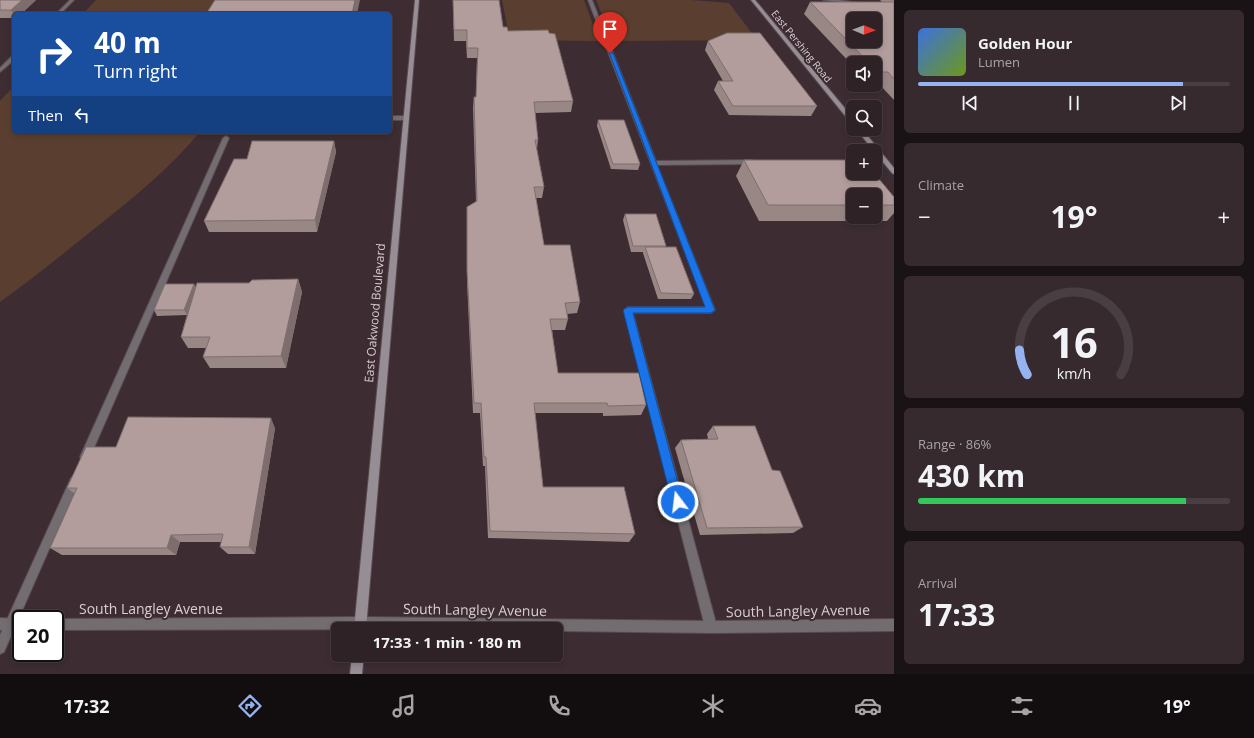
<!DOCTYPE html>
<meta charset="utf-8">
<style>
:root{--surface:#2e2226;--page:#362a2e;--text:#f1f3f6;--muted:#a7a4a7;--line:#493f43;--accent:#95b2f1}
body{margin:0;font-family:"Open Sans",sans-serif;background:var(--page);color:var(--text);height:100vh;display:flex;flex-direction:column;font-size:15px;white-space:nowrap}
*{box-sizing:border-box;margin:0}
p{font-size:13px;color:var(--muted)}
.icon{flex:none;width:22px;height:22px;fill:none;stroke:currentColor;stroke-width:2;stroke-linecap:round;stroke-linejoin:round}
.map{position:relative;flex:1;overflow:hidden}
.drawer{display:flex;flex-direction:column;gap:10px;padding:10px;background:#191315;width:360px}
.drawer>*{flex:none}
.hud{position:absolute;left:12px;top:12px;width:380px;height:122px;border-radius:6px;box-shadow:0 2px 6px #0003,0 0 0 1px var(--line);background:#1a4fa0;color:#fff;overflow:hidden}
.needle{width:26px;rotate:91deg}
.buttons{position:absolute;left:846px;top:12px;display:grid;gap:8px}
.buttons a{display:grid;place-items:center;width:36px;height:36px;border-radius:6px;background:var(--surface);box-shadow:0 2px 6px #0003,0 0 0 1px var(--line);font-size:20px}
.speed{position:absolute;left:12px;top:610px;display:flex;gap:8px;font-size:20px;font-weight:700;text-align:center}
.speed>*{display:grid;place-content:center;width:52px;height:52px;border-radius:50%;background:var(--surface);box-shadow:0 2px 6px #0003,0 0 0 1px var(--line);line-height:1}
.speed .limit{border:2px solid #111;border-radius:6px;background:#fff;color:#111}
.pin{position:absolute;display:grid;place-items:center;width:34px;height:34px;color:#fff;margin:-41px -17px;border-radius:50% 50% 50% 0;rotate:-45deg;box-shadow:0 0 4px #0007}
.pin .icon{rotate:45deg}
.me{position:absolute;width:44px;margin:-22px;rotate:345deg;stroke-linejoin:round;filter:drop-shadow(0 0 3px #0008)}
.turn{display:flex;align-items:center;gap:14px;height:84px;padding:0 16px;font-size:18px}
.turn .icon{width:52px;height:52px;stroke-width:2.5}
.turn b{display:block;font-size:28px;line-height:34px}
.then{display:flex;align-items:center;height:38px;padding:0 16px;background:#0003;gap:8px;font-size:15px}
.big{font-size:30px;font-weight:700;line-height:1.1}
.drawer .card{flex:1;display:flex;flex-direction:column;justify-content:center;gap:6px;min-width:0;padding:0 14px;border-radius:6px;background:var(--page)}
.drawer .dial{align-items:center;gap:0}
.dial svg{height:104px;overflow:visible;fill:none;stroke:var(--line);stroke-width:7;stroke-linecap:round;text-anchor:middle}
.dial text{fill:var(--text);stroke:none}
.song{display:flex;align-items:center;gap:12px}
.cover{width:48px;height:48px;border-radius:6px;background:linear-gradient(135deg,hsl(220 70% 55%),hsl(80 70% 35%))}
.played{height:4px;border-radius:2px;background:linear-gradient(90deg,var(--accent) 85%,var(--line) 85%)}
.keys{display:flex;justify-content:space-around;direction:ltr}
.heat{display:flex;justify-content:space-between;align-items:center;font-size:22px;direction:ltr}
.charge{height:6px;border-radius:3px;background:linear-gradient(90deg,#34c759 86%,var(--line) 0)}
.trip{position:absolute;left:331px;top:622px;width:232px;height:40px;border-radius:6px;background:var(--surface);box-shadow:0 2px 6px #0003,0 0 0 1px var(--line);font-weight:700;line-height:40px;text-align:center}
.dock{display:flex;height:64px;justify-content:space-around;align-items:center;background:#120e0f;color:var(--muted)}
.dock .icon{width:28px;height:28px}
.dock .selected{color:var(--accent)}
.dock b{font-size:18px;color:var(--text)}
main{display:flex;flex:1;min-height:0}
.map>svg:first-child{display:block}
.green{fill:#5a3f30}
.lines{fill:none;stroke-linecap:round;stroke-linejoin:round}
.lane-casing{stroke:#594a50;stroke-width:2}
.street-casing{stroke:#594a50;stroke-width:2}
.secondary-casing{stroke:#594a50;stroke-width:2}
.lane{fill:#736d72;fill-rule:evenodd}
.street{fill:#736d72;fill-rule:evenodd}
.secondary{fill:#968d95;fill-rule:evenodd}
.wall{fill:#998786;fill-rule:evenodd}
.shaded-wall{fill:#7d6e6d}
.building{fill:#b29d9c;stroke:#7d6e6d;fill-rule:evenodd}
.route{fill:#1a73e8;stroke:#114b97}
.labels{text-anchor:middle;stroke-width:4;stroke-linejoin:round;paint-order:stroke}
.far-street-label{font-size:10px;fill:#d9ced2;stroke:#3d2d33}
.street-label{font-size:12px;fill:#d9ced2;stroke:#3d2d33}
.near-street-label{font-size:14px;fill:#d9ced2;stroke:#3d2d33}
</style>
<main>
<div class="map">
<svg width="894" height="674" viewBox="0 0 894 674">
<rect width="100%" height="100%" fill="#3d2d33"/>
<!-- green -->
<path class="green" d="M 96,0 L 270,0 L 264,14 L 83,14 Z
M 502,0 L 584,0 L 599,41 L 510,40 Z
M 596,0 L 691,0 L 729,3 L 757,40 L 613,41 Z
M 14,86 L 14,132 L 200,132 C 169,169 131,200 94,229 C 63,254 32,279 0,302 L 0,101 Z"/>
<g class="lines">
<!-- lane casing -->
<g class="lane-casing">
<path id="lane" d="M 588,0 L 592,0 L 656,161 L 752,160 L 755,162 L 752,164 L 657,165 L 715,310 L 711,313 L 633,313 L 717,627 L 715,631 L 711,633 L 707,631 L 705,627 L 624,310 L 628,307 L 706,307 Z
M 390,116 L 406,116 L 409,118 L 406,120 L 390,120 Z
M 226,136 L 229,138 L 90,457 L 88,460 L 85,461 L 82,460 L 80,457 L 223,138 Z
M 875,159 L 885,159 L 888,161 L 885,163 L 875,163 Z
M 74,476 L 77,478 L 79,481 L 4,652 L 0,654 L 0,635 L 71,478 Z"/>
</g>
<!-- street casing -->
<g class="street-casing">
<path id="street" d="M 70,0 L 74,0 L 60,14 L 56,14 Z
M 823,0 L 838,0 L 859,3 L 857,4 Z
M 12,56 L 14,56 L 14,60 L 0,72 L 0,68 Z
M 361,617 L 711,621 L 894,619 L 894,631 L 711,633 L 556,631 L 556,629 L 55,630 L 55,619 L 53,619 Z
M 0,618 L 23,619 L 21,619 L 21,630 L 0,630 Z"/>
</g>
<!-- secondary casing -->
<g class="secondary-casing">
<path id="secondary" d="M 415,0 L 419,0 L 366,629 L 354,629 Z
M 751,0 L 755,0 L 853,118 L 853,124 L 851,123 Z
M 856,129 L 862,129 L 894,168 L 894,174 L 892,173 Z
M 352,655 L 364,655 L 362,674 L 350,674 Z"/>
</g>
<!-- lane -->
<use href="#lane" class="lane"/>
<!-- street -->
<use href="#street" class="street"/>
<!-- secondary -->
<use href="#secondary" class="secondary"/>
</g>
<!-- wall -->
<path class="wall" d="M 0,0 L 36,0 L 21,14 L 14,14 L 14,18 L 0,18 Z
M 453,0 L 499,0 L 503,27 L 508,31 L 549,33 L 573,101 L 571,112 L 535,113 L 538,140 L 537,149 L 544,187 L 542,198 L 536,198 L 544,245 L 580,302 L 577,313 L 567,314 L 568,319 L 565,330 L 552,330 L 558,373 L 646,405 L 641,415 L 603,416 L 603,413 L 535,413 L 543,487 L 635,534 L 629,542 L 488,538 L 485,466 L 483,466 L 480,413 L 473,413 L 467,281 L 467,207 L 476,202 L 473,108 L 474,97 L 476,97 L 477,58 L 467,58 L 466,41 L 454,41 Z
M 880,0 L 894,0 L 894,100 L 880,85 L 875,85 L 875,63 L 853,63 L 853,66 L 804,14 L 810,2 L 882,2 Z
M 708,41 L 817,106 L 811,116 L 729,115 L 714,90 L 718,81 L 723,81 L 705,50 Z
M 598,120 L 640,164 L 638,170 L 611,169 L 597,126 Z
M 334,141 L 336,152 L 317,232 L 209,232 L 204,221 L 247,159 Z
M 744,160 L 894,197 L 894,213 L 887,221 L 759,221 L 736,176 ZM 853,195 L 875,195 L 875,217 L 853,217 Z
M 625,214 L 666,246 L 665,247 L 694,294 L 691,299 L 658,299 L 643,253 L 643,252 L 631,252 L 623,220 Z
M 298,279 L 302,292 L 286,368 L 210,368 L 203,357 L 206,348 L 188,348 L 181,337 L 187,315 L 157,316 L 154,310 L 194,284 L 196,287 Z
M 713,426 L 772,470 L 803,527 L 793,533 L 700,535 L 675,448 L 681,440 L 708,439 L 707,434 Z
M 275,428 L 255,554 L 228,554 L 220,547 L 222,542 L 180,542 L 176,555 L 62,555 L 50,548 L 74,493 L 67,488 Z"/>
<!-- shaded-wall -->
<path class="shaded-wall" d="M 22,0 L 36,0 L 21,14 L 14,14 L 14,15 L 11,10 Z
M 355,0 L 360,0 L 357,14 L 352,14 Z
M 334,141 L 336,152 L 317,232 L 315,220 Z
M 298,279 L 302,292 L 286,368 L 281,356 Z
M 194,284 L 197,290 L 187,315 L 184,310 Z
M 271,418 L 275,428 L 255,554 L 249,547 Z
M 171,535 L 180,542 L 176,555 L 167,548 Z"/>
<!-- building -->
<path class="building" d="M 0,0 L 22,0 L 11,10 L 0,10 Z
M 215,0 L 355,0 L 352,14 L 206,14 Z
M 453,0 L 499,0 L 503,27 L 507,27 L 508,31 L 548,30 L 549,33 L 555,34 L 573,101 L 534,102 L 538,140 L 535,140 L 544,187 L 534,187 L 544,245 L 570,245 L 580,302 L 565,303 L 568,319 L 550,319 L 558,373 L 639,373 L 646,405 L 608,406 L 607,403 L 534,403 L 543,487 L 624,487 L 635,534 L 490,531 L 486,457 L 484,457 L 481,403 L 474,403 L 467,270 L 467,207 L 477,201 L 474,97 L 476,97 L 478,48 L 467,48 L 467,30 L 454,30 Z
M 810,2 L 894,2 L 894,79 L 888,72 L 878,72 L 875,69 L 875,63 L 869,63 ZM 853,19 L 875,19 L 875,41 L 853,41 Z
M 727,33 L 760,33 L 817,106 L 733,106 L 718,81 L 733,81 L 708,41 Z
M 598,120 L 624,120 L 640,164 L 613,164 Z
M 252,141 L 334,141 L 315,220 L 204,221 L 234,159 L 247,159 Z
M 744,160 L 853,160 L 853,173 L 874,173 L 894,197 L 894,205 L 875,205 L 875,195 L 853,195 L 853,205 L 768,205 Z
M 625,214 L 656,214 L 666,246 L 633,246 Z
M 645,247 L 676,247 L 694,294 L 661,293 Z
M 298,279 L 281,356 L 203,357 L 210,337 L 181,337 L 197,283 L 249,283 L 252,280 Z
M 165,284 L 194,284 L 184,310 L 154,310 Z
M 128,417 L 271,418 L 249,547 L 220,547 L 223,534 L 171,535 L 167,548 L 50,548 L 77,488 L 67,488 L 86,447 L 116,447 Z
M 713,426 L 755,426 L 772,470 L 780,471 L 803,527 L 707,528 L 681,440 L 718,439 Z"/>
<!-- route -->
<path class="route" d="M 609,52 L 613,53 L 715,310 L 711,313 L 633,313 L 683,502 L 681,506 L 678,507 L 674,506 L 672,502 L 623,310 L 628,307 L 705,307 Z"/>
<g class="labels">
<!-- far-street labels -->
<g class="far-street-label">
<text transform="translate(802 46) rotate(51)" y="4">East Pershing Road</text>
</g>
<!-- street labels -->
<g class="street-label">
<text transform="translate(375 313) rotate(-85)" y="4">East Oakwood Boulevard</text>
</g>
<!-- near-street labels -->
<g class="near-street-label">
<text x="151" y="614">South Langley Avenue</text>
<text transform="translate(475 610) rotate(1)" y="5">South Langley Avenue</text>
<text transform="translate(798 611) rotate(-1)" y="5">South Langley Avenue</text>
</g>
</g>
</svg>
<div class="buttons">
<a><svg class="needle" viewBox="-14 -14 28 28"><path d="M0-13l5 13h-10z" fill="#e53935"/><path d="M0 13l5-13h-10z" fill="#a7a4a7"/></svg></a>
<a><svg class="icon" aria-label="sound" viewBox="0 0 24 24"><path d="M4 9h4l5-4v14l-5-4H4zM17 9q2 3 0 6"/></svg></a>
<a><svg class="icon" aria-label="search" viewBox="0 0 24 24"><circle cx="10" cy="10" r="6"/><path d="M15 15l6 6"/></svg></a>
<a>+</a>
<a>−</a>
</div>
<div class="speed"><div class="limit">20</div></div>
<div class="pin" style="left:610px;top:53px;background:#d93025"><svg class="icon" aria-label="arrive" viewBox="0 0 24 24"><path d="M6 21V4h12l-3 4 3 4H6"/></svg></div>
<svg class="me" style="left:678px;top:502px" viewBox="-20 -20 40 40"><circle r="17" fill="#1a73e8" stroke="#fff" stroke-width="3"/><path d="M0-11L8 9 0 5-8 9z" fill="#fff"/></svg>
<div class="trip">17:33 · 1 min · 180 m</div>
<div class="hud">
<div class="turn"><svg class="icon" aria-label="right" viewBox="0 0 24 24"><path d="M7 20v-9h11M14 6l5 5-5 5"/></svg><div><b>40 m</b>Turn right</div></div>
<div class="then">Then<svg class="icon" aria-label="left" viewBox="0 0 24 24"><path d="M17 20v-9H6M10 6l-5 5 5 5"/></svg></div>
</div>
</div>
<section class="drawer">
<div class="card">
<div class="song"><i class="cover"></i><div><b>Golden Hour</b><p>Lumen</p></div></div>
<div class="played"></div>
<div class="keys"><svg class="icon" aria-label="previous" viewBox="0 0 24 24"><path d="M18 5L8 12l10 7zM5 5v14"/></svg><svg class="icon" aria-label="pause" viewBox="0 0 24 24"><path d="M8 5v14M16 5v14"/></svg><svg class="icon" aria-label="next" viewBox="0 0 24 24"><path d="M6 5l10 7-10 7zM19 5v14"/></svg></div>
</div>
<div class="card"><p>Climate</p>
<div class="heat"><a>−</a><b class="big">19°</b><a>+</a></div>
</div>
<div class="card dial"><svg viewBox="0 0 100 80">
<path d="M14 69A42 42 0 1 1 86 69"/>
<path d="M14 69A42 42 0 0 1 8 50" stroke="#95b2f1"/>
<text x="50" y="56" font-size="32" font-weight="700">16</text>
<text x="50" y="72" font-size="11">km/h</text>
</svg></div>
<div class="card"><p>Range · 86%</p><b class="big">430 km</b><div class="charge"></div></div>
<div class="card"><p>Arrival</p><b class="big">17:33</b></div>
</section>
</main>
<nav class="dock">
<b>17:32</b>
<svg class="icon selected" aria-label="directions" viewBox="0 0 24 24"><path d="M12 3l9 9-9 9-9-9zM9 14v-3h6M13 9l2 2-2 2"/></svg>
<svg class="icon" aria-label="music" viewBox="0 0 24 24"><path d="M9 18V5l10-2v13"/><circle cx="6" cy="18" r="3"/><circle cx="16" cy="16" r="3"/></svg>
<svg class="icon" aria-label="phone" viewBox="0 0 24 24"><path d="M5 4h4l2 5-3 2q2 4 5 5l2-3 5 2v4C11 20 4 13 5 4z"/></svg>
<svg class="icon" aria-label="climate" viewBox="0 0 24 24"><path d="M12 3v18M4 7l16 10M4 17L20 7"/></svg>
<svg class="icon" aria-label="car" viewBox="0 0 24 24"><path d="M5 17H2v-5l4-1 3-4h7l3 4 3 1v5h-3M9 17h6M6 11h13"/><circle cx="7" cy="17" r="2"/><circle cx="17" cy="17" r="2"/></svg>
<svg class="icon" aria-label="filters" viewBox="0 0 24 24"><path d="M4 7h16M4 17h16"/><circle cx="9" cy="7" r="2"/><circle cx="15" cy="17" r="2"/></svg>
<b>19°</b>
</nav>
